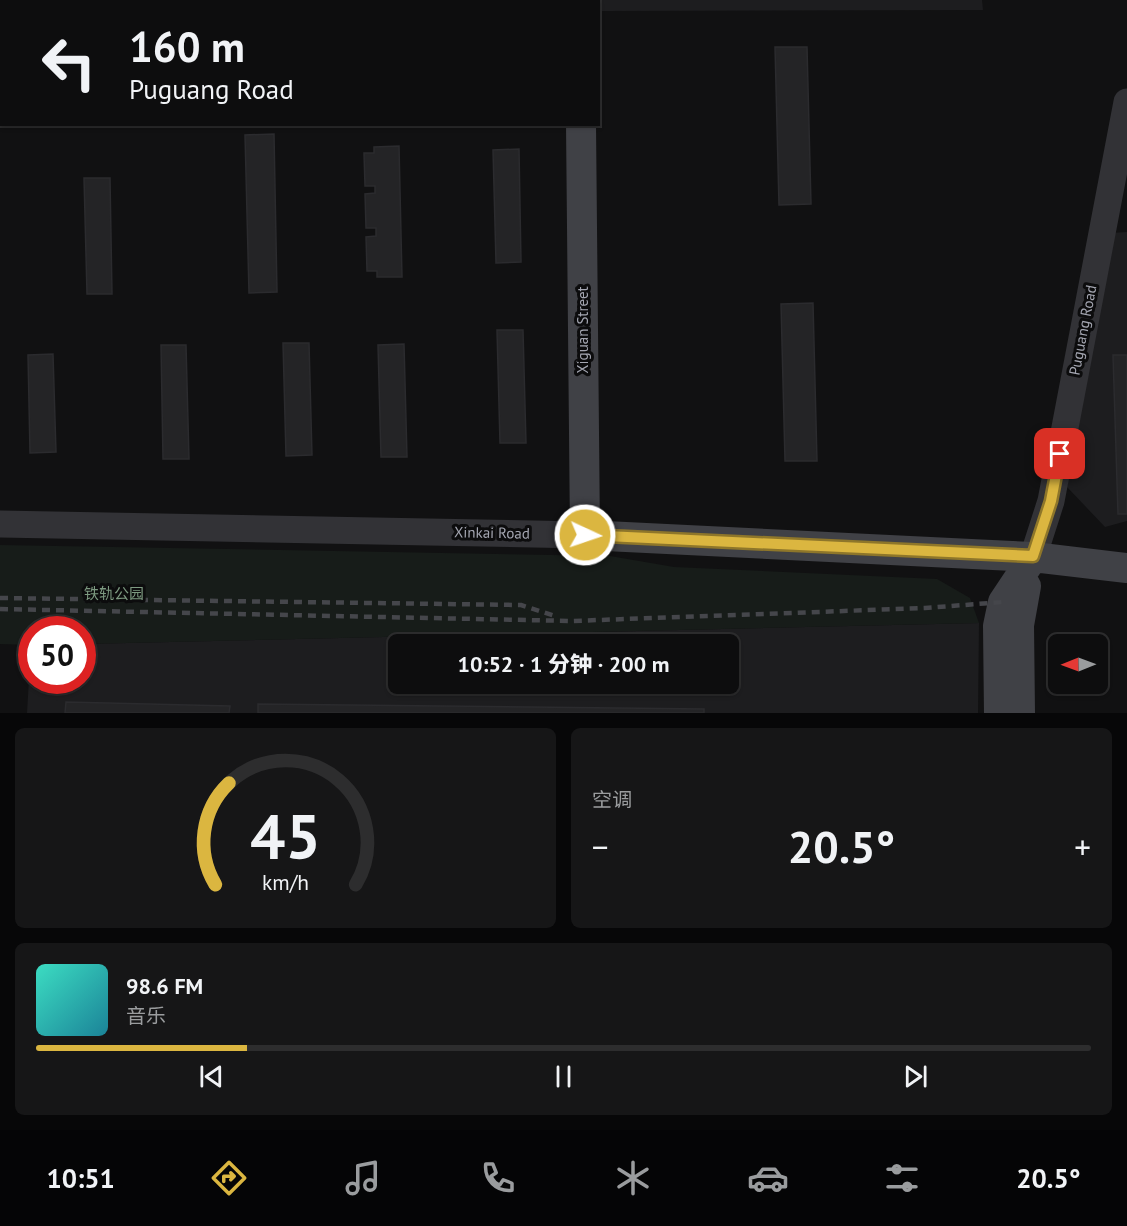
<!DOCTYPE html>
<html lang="zh">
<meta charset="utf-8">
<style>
:root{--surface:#0d0d0e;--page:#161617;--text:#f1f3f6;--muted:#9a9c9e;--line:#2d2d2e;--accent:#dbb640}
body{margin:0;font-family:"PT Sans","Noto Sans SC",sans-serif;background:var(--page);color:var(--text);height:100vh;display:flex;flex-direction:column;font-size:22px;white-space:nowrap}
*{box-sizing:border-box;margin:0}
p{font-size:20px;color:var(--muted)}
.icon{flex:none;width:33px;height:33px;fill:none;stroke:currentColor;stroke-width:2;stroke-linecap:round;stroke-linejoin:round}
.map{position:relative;height:713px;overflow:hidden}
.panel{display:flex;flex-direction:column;gap:15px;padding:15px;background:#070708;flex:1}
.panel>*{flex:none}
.hud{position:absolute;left:0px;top:0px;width:600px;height:126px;box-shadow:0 2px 4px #0004,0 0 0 2px var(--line);background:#0d0d0e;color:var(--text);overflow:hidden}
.needle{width:39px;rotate:269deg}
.controls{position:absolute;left:1048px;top:634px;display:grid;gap:12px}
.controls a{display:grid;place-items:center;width:60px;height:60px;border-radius:9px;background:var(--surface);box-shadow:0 2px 4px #0004,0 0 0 2px var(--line);font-size:30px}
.speed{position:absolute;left:18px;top:616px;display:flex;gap:12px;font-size:30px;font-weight:700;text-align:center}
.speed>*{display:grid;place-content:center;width:78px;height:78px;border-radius:50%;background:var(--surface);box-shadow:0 2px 4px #0004,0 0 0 2px var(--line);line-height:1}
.speed .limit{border:9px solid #d22;background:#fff;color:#111}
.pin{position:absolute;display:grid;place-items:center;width:51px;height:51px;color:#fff;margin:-26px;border-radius:12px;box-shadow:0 3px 9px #0006}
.me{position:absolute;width:66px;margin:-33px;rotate:93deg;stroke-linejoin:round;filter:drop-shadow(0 0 4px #0008)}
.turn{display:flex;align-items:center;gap:21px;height:126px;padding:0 30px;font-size:27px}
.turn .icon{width:78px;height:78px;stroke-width:2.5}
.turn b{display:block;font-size:42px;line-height:51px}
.big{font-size:45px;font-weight:800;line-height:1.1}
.panel .card{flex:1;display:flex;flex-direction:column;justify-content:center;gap:9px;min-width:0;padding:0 21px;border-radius:9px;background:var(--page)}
.panel .dial{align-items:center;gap:0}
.dial svg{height:156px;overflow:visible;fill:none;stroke:var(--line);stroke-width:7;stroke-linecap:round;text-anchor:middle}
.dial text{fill:var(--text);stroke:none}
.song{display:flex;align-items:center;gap:18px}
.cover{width:72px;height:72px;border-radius:9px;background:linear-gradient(135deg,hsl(170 70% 55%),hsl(190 70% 35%))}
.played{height:6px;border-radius:3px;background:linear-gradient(90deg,var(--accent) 20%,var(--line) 20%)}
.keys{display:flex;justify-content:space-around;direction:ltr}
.heat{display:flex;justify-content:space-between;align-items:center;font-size:33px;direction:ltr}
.panel .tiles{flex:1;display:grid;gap:15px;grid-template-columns:1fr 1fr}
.card:last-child{grid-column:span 2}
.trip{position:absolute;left:388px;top:634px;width:351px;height:60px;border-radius:9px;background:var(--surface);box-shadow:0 2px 4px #0004,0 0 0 2px var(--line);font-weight:800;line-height:60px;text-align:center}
.tab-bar{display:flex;height:96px;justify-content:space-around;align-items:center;background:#050506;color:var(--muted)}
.tab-bar .icon{width:42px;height:42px}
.tab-bar .on{color:var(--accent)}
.tab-bar b{font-size:27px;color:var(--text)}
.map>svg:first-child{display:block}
.built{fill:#1d1d1f;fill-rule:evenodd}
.green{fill:#171c19}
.building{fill:#242426;stroke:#2b2b2e;stroke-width:1.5}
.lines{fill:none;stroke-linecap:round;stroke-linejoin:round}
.tertiary{stroke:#323236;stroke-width:27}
.secondary{stroke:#404146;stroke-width:30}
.rail{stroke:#45464b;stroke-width:4.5;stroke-dasharray:8 6;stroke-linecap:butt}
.route-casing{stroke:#8e762a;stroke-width:15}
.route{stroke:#dbb640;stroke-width:10}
.labels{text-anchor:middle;stroke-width:6;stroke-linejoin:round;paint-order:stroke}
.street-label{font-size:15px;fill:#a4a6b1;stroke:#0c0c0d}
.park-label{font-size:15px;fill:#7d9a81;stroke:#0c0c0d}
</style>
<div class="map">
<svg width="1127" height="713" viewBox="0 0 1127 713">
<rect width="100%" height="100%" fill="#111112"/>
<!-- built -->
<path class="built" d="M 602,0 L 982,0 L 983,10 L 602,11 Z
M 1127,232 L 1127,521 L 1105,527 L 1067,487 L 1110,233 Z
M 979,623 L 978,713 L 27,713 L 31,645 L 32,681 L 82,681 L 83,644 ZM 399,645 L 729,645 L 729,684 L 399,684 Z"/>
<!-- green -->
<path class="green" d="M 0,545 L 610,556 L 674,567 L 937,579 L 970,598 L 979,623 L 83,644 L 82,630 L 32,630 L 31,645 L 0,644 Z"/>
<!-- building -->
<path class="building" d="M 775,47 L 807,47 L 811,204 L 779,205 Z
M 274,134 L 277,292 L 249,293 L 245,135 Z
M 399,146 L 402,277 L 377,277 L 377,271 L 367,271 L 366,237 L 376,236 L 376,228 L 366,228 L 365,194 L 375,193 L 375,186 L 365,186 L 364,153 L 374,153 L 374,147 Z
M 519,149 L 521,262 L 496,263 L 493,150 Z
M 84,178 L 110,178 L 112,294 L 87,294 Z
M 813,303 L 817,461 L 785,461 L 781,304 Z
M 497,330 L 523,330 L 526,443 L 500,443 Z
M 283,343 L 309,343 L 312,455 L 286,456 Z
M 404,344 L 407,457 L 381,457 L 378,345 Z
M 161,345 L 186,345 L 189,459 L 163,459 Z
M 53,354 L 56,452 L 30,453 L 28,355 Z
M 1113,355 L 1127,355 L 1127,514 L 1118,514 Z
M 66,702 L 230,706 L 229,713 L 65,713 Z
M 258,704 L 704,709 L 704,713 L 258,713 Z"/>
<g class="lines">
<!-- tertiary -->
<path class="tertiary" d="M 0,524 L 585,535
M 1033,557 L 1051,501 L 1127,102"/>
<!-- secondary -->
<path class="secondary" d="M 580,0 L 580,2
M 581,124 L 585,535 L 1033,557 L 1127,568
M 999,713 L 998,626 L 1003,602 L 1033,557
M 1020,713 L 1019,625 L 1026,586"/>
<!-- rail -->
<path class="rail" d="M 0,598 L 521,605 L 558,617
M 0,609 L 572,621 L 925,608 L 1003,602"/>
</g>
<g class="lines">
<!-- route casing -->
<g class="route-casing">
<path id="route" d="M 585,535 L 1033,556 L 1051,501 L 1060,454"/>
</g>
<!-- route -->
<use href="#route" class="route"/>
</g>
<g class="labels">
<!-- street labels -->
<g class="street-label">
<text transform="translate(583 330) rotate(-90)" y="5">Xiguan Street</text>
<text transform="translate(1083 330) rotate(-79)" y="5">Puguang Road</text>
<text transform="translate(492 533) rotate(1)" y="5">Xinkai Road</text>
</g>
<!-- park labels -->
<g class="park-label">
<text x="114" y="599">铁轨公园</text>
</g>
</g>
</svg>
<div class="controls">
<a><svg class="needle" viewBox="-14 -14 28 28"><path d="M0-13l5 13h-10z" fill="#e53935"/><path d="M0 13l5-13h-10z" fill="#9a9c9e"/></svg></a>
</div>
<div class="speed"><div class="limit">50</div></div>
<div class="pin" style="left:1060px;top:454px;background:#d93025"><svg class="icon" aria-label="arrive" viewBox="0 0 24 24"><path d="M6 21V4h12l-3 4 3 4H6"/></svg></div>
<svg class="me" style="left:585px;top:535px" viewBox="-20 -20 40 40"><circle r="17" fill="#dbb640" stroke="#fff" stroke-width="3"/><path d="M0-11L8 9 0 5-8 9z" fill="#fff"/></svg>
<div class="trip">10:52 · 1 分钟 · 200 m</div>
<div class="hud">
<div class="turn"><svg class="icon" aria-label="left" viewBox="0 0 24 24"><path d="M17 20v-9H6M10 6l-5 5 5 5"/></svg><div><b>160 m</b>Puguang Road</div></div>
</div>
</div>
<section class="panel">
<div class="tiles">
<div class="card dial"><svg viewBox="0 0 100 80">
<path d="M14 69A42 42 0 1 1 86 69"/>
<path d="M14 69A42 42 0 0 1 21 17" stroke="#dbb640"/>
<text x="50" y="56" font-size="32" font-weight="700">45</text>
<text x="50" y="72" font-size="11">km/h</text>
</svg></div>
<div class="card"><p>空调</p>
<div class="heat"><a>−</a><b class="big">20.5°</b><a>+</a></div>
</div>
<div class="card">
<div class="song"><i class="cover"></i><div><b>98.6 FM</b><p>音乐</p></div></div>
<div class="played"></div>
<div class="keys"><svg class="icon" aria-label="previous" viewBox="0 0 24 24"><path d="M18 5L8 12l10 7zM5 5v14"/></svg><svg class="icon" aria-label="pause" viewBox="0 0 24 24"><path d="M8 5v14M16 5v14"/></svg><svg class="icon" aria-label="next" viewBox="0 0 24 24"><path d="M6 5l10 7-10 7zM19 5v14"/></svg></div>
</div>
</div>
</section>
<nav class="tab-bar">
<b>10:51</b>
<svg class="icon on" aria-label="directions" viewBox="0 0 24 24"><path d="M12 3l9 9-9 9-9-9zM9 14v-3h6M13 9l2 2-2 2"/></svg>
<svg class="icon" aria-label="music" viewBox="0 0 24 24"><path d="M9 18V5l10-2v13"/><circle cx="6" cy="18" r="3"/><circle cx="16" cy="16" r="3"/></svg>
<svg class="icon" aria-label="phone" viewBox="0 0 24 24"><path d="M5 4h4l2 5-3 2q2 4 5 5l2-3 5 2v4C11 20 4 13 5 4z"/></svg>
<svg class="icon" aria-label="climate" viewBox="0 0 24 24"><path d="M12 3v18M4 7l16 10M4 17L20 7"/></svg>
<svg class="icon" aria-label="car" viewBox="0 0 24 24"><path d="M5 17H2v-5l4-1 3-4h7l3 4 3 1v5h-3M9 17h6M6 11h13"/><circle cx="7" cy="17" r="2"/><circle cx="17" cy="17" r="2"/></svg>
<svg class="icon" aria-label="filters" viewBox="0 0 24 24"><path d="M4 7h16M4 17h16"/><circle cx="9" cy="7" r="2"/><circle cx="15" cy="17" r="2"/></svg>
<b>20.5°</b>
</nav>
